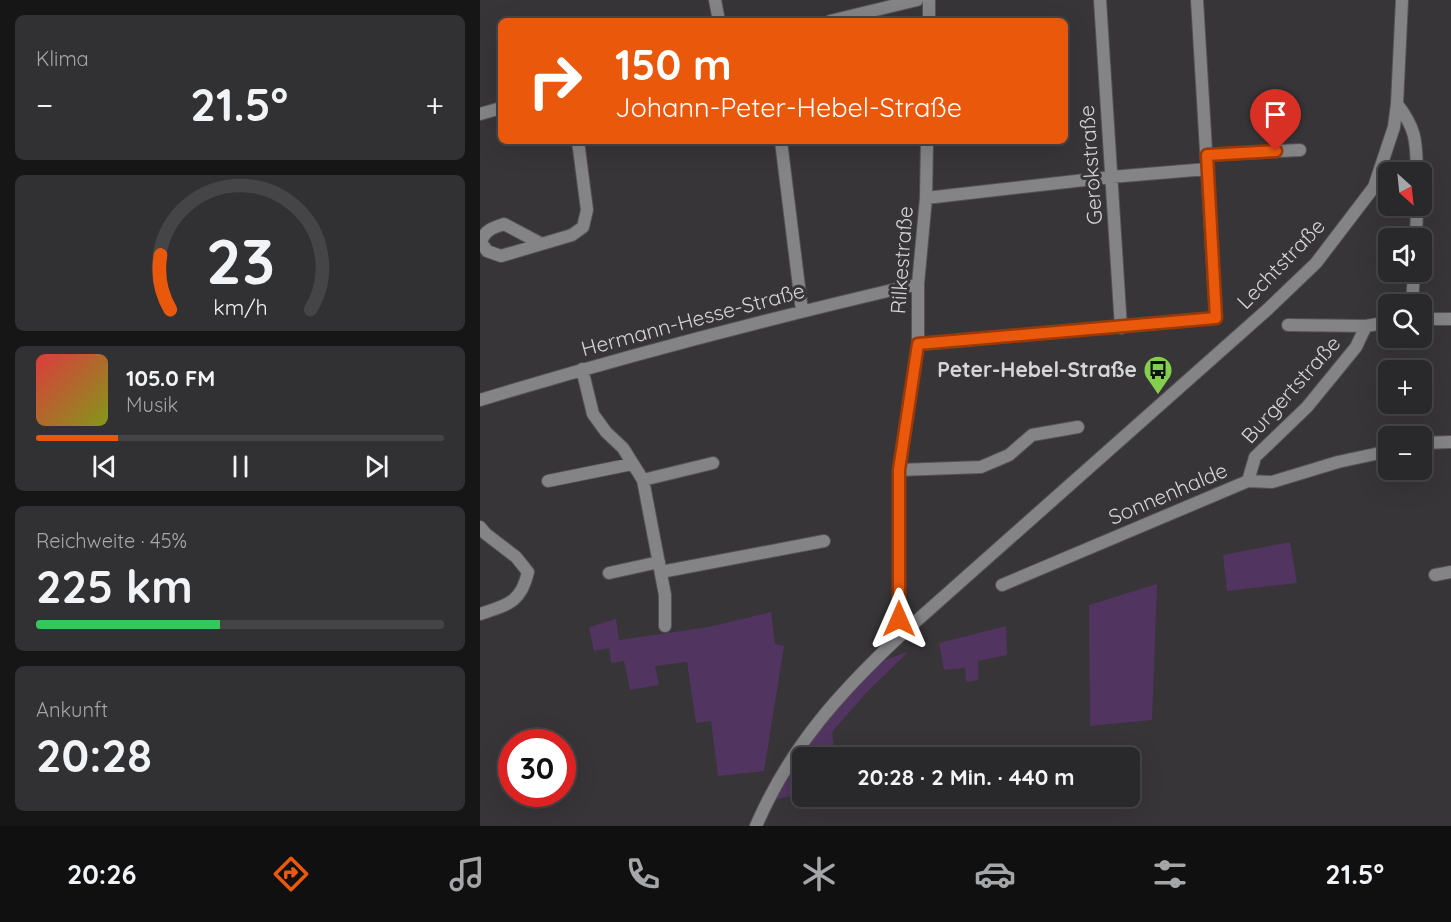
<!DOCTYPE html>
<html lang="de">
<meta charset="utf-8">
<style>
:root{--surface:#29282a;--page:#313032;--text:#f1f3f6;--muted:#a5a6a8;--line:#454447;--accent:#ea580c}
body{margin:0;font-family:Quicksand,sans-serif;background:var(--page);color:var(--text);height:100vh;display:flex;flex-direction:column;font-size:22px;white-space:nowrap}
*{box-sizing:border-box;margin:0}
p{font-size:20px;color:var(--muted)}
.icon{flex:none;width:33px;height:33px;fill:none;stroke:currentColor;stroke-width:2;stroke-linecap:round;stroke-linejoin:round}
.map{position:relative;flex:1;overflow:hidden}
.details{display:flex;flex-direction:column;gap:15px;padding:15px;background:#171617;width:480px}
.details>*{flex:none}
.guide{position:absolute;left:18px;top:18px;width:570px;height:126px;border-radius:9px;box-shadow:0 6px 24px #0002,0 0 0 2px var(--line);background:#ea580c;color:#fff;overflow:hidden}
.needle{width:39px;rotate:153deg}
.buttons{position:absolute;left:898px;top:162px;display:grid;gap:12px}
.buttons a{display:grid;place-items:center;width:54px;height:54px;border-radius:9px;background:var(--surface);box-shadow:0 6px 24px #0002,0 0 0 2px var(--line);font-size:30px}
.speed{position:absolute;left:18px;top:729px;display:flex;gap:12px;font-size:30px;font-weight:700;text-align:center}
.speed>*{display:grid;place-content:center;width:78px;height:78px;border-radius:50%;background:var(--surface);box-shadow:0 6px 24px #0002,0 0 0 2px var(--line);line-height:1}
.speed .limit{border:9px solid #d22;background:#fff;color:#111}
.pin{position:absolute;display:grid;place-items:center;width:51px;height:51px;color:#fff;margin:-62px -26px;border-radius:50% 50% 50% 0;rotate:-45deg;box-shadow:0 0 6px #0007}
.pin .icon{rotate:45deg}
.me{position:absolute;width:66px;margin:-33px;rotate:0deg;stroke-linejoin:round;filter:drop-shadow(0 0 4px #0008)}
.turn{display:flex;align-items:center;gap:21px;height:126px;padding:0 18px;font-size:27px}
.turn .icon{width:78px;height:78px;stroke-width:2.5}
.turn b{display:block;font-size:42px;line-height:51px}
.big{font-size:45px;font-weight:700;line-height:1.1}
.details .widget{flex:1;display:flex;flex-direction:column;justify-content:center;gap:9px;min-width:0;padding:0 21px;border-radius:9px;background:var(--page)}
.details .dial{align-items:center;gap:0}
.dial svg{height:156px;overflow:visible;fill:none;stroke:var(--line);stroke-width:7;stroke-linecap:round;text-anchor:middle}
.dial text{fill:var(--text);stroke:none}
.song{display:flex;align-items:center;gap:18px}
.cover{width:72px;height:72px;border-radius:9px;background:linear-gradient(135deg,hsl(0 70% 55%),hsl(70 70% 35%))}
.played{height:6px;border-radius:3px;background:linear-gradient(90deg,var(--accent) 20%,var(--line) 20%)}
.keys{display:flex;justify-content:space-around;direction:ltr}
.heat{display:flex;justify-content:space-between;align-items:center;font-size:33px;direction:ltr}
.charge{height:9px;border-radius:4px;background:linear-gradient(90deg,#34c759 45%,var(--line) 0)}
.trip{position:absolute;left:312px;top:747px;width:348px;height:60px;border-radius:9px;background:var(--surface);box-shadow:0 6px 24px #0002,0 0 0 2px var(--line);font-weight:700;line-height:60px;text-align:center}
.menu{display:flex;height:96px;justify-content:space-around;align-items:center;background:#101011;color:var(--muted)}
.menu .icon{width:42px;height:42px}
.menu .selected{color:var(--accent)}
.menu b{font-size:27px;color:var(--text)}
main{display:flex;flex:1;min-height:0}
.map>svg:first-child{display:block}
.green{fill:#523460}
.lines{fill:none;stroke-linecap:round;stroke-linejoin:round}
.minor-casing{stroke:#545255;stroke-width:14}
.tertiary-casing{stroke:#545255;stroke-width:14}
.minor{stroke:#848385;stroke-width:12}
.tertiary{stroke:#848385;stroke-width:12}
.route-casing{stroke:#983908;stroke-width:15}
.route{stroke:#ea580c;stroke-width:10}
.labels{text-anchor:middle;stroke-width:6;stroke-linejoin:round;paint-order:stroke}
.street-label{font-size:21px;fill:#d6d5d7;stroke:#373538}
.poi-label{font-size:21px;font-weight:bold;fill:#d6d5d7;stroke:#373538;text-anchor:end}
</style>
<main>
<section class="details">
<div class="widget"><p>Klima</p>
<div class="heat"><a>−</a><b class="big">21.5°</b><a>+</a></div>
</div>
<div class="widget dial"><svg viewBox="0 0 100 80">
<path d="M14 69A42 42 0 1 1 86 69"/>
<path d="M14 69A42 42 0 0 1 9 41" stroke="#ea580c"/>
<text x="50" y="56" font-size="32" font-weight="700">23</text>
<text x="50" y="72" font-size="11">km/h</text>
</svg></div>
<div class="widget">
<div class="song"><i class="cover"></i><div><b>105.0 FM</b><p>Musik</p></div></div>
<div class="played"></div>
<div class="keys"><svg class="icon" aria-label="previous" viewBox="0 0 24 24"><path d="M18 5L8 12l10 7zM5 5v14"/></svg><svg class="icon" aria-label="pause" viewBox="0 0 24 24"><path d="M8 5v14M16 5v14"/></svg><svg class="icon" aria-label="next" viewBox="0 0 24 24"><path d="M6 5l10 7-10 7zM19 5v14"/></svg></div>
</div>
<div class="widget"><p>Reichweite · 45%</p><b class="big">225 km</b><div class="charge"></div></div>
<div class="widget"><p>Ankunft</p><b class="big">20:28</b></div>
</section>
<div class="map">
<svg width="971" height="826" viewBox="0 0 971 826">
<rect width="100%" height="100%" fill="#373538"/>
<!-- green -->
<path class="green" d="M 810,542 L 817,583 L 747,591 L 743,555 Z
M 677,584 L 672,720 L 610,726 L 609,605 Z
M 291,612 L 295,644 L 304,646 L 284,771 L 238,776 L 231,721 L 216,723 L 207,662 L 175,666 L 179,685 L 150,690 L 144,661 L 131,663 L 129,648 L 114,651 L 109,627 L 136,619 L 139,640 L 229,627 Z
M 526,626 L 527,655 L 498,661 L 498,680 L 486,682 L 485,668 L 464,670 L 459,643 Z
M 428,652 L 387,692 L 352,732 L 355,757 L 322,758 L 322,794 L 292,800 L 335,733 L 398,662 Z"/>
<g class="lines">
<!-- minor casing -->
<g class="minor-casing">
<path id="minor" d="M 235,0 L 239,21
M 620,0 L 641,328
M 350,21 L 437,0
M 449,21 L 449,0
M 917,104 C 937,130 936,142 937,172
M 0,114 L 21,108
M 301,141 L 322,311
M 727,155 L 820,150
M 446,198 L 631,177 L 727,169
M 936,238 L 937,206
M 60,243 L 24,224 C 12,228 5,230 1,242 L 7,251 L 21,256 L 92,235 L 103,227 L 107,210 L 98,141
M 932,304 L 934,272
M 942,319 L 971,319
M 808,325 L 886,326 L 909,322
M 438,344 L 736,318 L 717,0
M 102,369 L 113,414 L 126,432 L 143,448 L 163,480 L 185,595 L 185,626
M 0,400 C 145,356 291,318 438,284
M 942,443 L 971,442
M 419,470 L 501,467 L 529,455 L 552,435 L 598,427
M 163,480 L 233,463
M 68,481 L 152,464
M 768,481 L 775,457 L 827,407 L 876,347 L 886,326
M 0,527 L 6,534 L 36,557 L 48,572 C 41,603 27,605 0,614
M 181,572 L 344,541
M 129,573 L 179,562
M 955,575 L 971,572
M 522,585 L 768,481 L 792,482 L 858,462 L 909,451
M 424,632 L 419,619 L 419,470 L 438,344 L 438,284 L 446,198 L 447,141"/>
</g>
<!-- tertiary casing -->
<g class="tertiary-casing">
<path id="tertiary" d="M 276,826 C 311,745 361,691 424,632 L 788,309 L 836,263 L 894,187 L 914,127 L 917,104 L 922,0"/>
</g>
<!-- minor -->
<use href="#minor" class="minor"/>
<!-- tertiary -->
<use href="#tertiary" class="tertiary"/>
</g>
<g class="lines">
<!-- route casing -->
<g class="route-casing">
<path id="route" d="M 419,619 L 419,470 L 438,344 L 736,318 L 727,155 L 796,151"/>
</g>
<!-- route -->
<use href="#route" class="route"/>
</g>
<!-- icons -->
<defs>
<g id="bus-pin" transform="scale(1.5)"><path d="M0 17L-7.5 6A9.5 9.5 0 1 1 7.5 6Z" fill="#84cf4d" stroke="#373538"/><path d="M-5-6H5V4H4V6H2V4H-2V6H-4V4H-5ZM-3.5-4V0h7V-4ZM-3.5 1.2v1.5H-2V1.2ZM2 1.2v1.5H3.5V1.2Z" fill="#111"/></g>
</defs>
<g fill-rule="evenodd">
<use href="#bus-pin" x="678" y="370"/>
</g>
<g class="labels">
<!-- street labels -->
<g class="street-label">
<text transform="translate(611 165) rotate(-94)" y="7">Gerokstraße</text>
<text transform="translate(422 260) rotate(-86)" y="7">Rilkestraße</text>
<text transform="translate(801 264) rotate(-46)" y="7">Lechtstraße</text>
<text transform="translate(213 320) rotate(-15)" y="7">Hermann-Hesse-Straße</text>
<text transform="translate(811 390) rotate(-48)" y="7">Burgertstraße</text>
<text transform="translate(688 494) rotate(-23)" y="7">Sonnenhalde</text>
</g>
<!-- poi labels -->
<g class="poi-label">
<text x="657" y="377">Peter-Hebel-Straße</text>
</g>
</g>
</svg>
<div class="buttons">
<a><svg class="needle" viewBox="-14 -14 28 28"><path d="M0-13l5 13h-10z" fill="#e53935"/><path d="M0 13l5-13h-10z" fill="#a5a6a8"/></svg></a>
<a><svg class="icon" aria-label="sound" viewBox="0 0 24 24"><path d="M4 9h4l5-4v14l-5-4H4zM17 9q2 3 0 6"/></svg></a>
<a><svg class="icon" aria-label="search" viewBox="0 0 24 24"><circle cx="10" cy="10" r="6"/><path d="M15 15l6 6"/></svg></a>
<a>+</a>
<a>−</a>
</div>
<div class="speed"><div class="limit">30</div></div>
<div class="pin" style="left:796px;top:151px;background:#d93025"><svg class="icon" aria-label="arrive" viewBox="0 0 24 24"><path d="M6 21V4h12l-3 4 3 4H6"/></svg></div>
<svg class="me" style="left:419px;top:619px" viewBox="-20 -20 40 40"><path d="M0-17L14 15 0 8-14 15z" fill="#ea580c" stroke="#fff" stroke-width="4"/></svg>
<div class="trip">20:28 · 2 Min. · 440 m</div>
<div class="guide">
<div class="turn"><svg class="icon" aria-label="right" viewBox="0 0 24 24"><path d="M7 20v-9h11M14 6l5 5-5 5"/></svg><div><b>150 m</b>Johann-Peter-Hebel-Straße</div></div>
</div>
</div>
</main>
<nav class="menu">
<b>20:26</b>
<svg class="icon selected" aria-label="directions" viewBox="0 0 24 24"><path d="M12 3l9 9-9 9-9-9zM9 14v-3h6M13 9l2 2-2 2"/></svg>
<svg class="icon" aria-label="music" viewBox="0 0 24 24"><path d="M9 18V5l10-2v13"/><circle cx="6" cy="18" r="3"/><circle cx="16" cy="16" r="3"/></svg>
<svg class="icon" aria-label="phone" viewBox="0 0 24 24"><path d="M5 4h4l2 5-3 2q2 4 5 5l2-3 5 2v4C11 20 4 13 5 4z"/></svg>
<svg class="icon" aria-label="climate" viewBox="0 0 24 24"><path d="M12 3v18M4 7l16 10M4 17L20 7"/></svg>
<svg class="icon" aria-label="car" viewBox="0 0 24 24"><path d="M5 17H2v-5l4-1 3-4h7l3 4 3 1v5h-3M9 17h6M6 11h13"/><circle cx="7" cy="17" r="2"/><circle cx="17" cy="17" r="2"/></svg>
<svg class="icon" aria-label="filters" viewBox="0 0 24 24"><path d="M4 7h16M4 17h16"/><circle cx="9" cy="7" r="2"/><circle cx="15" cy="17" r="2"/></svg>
<b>21.5°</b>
</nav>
